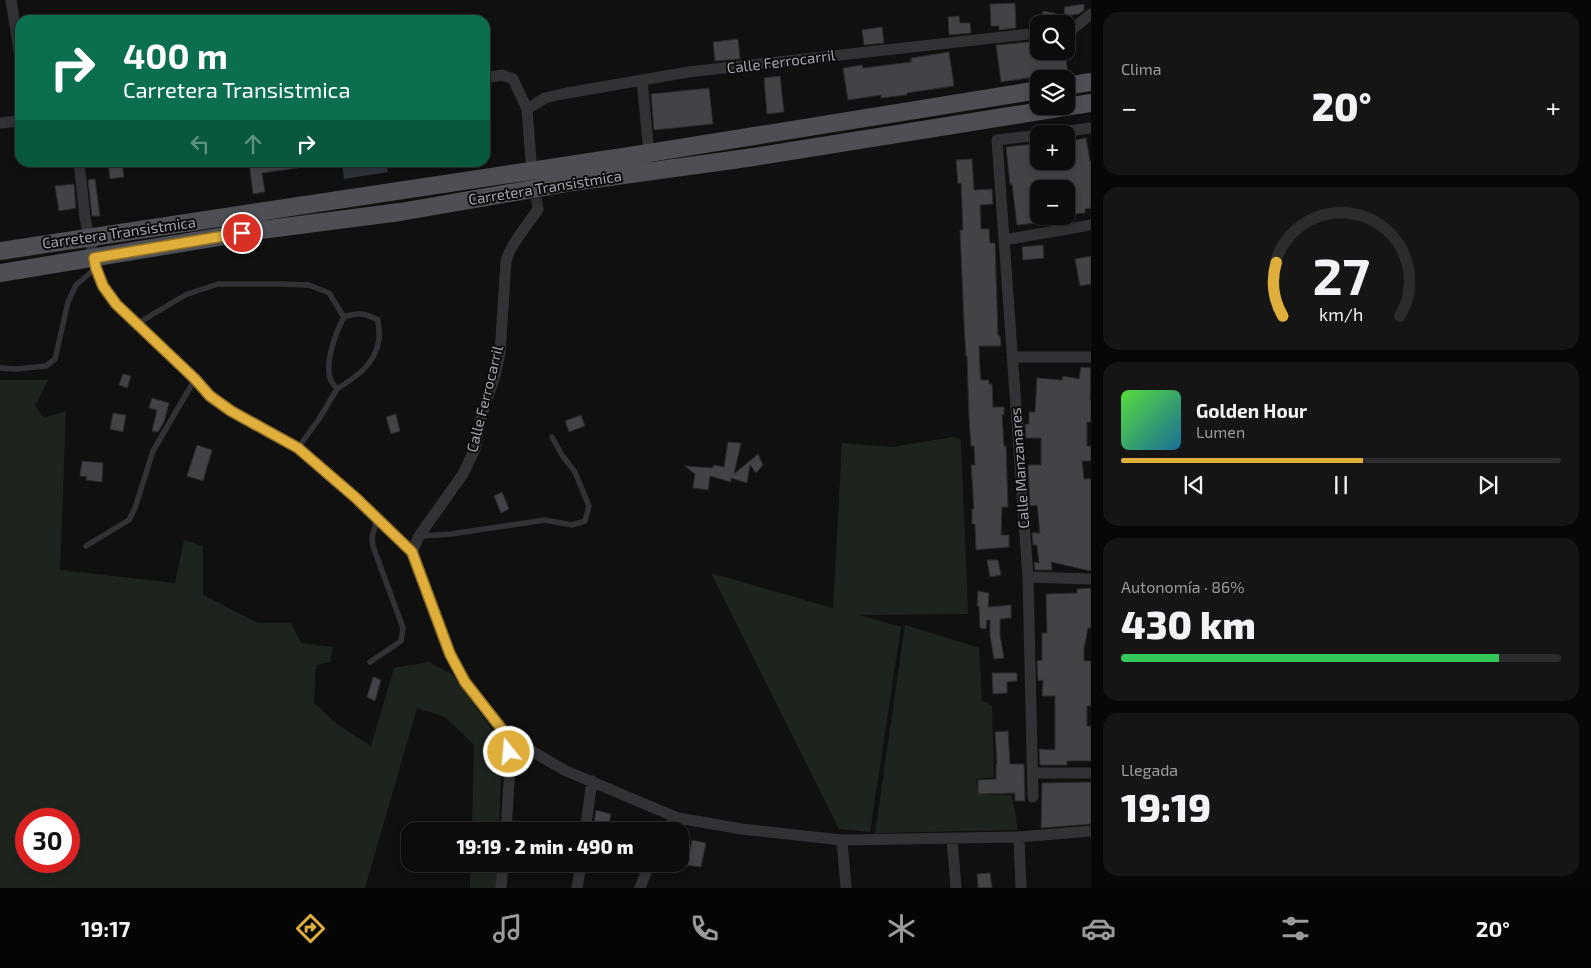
<!DOCTYPE html>
<html lang="es">
<meta charset="utf-8">
<style>
:root{--surface:#0c0c0d;--page:#151516;--text:#f1f3f6;--muted:#9a9b9d;--line:#2c2c2e;--accent:#dfae3b}
body{margin:0;font-family:"Exo 2",sans-serif;background:var(--page);color:var(--text);height:100vh;display:flex;flex-direction:column;font-size:19px;white-space:nowrap}
*{box-sizing:border-box;margin:0}
p{font-size:16px;color:var(--muted)}
.icon{flex:none;width:28px;height:28px;fill:none;stroke:currentColor;stroke-width:2;stroke-linecap:round;stroke-linejoin:round}
.map{position:relative;flex:1;overflow:hidden}
.drawer{display:flex;flex-direction:column;gap:12px;padding:12px;background:#070707;width:500px}
.drawer>*{flex:none}
.guide{position:absolute;left:15px;top:15px;width:475px;height:152px;border-radius:15px;box-shadow:0 2px 8px #0003,0 0 0 1px var(--line);background:#0b6e4f;color:#fff;overflow:hidden}
.controls{position:absolute;left:1030px;top:15px;display:grid;gap:10px}
.controls a{display:grid;place-items:center;width:45px;height:45px;border-radius:10px;background:var(--surface);box-shadow:0 2px 8px #0003,0 0 0 1px var(--line);font-size:25px}
.speed{position:absolute;left:15px;top:808px;display:flex;gap:10px;font-size:25px;font-weight:700;text-align:center}
.speed>*{display:grid;place-content:center;width:65px;height:65px;border-radius:50%;background:var(--surface);box-shadow:0 2px 8px #0003,0 0 0 1px var(--line);line-height:1}
.speed .limit{border:8px solid #d22;background:#fff;color:#111}
.pin{position:absolute;display:grid;place-items:center;width:42px;height:42px;color:#fff;margin:-21px;border:2px solid #fff;border-radius:50%;box-shadow:0 1px 5px #0007}
.me{position:absolute;width:55px;margin:-28px;rotate:343deg;stroke-linejoin:round;filter:drop-shadow(0 0 4px #0008)}
.turn{display:flex;align-items:center;gap:18px;height:105px;padding:0 25px;font-size:22px}
.turn .icon{width:65px;height:65px;stroke-width:2.5}
.turn b{display:block;font-size:35px;line-height:42px}
.lanes{display:flex;align-items:center;height:48px;padding:0 25px;background:#0003;justify-content:center;gap:25px;direction:ltr}
.lanes .off{opacity:.35}
.big{font-size:38px;font-weight:800;line-height:1.1}
.drawer .widget{flex:1;display:flex;flex-direction:column;justify-content:center;gap:8px;min-width:0;padding:0 18px;border-radius:15px;background:var(--page)}
.drawer .dial{align-items:center;gap:0}
.dial svg{height:130px;overflow:visible;fill:none;stroke:var(--line);stroke-width:7;stroke-linecap:round;text-anchor:middle}
.dial text{fill:var(--text);stroke:none}
.song{display:flex;align-items:center;gap:15px}
.cover{width:60px;height:60px;border-radius:8px;background:linear-gradient(135deg,hsl(110 70% 55%),hsl(200 70% 35%))}
.played{height:5px;border-radius:2px;background:linear-gradient(90deg,var(--accent) 55%,var(--line) 55%)}
.keys{display:flex;justify-content:space-around;direction:ltr}
.heat{display:flex;justify-content:space-between;align-items:center;font-size:28px;direction:ltr}
.charge{height:8px;border-radius:4px;background:linear-gradient(90deg,#34c759 86%,var(--line) 0)}
.trip{position:absolute;left:401px;top:822px;width:288px;height:50px;border-radius:15px;background:var(--surface);box-shadow:0 2px 8px #0003,0 0 0 1px var(--line);font-weight:800;line-height:50px;text-align:center}
.menu{display:flex;height:80px;justify-content:space-around;align-items:center;background:#050505;color:var(--muted)}
.menu .icon{width:35px;height:35px}
.menu .on{color:var(--accent)}
.menu b{font-size:22px;color:var(--text)}
main{display:flex;flex:1;min-height:0}
.map>svg:first-child{display:block}
.green{fill:#1d241e;fill-rule:evenodd}
.water{fill:#2d343a}
.building{fill:#424247;stroke:#2a2a2d}
.lines{fill:none;stroke-linecap:round;stroke-linejoin:round}
.street-tunnel{stroke:#2d2e31;stroke-width:11;stroke-dasharray:11 5.5;stroke-linecap:butt}
.lane{stroke:#323236;stroke-width:5.5}
.street{stroke:#323236;stroke-width:11}
.primary{stroke:#4e4f55;stroke-width:18}
.route-casing{stroke:#917126;stroke-width:12}
.route{stroke:#dfae3b;stroke-width:9}
.labels{text-anchor:middle;stroke-width:4;stroke-linejoin:round;paint-order:stroke}
.street-label{font-size:15px;fill:#a3a6b1;stroke:#0b0b0c}
</style>
<main>
<div class="map">
<svg width="1091" height="888" viewBox="0 0 1091 888">
<rect width="100%" height="100%" fill="#101011"/>
<!-- green -->
<path class="green" d="M 0,380 L 48,380 L 35,406 L 44,418 L 66,411 L 60,570 L 175,583 L 184,540 L 203,546 L 203,595 L 258,623 L 291,623 L 301,643 L 333,647 L 330,662 L 316,665 L 314,703 L 337,724 L 371,746 L 394,668 L 429,662 L 453,675 L 502,744 L 499,831 L 472,831 L 474,745 L 445,717 L 417,708 L 365,888 L 0,888 ZM 26,819 L 69,819 L 69,861 L 26,861 Z
M 953,437 L 961,440 L 968,614 L 859,615 L 901,627 L 870,832 L 839,829 L 711,573 L 833,608 L 842,443 L 892,447 Z
M 905,625 L 976,647 L 979,647 L 982,701 L 992,705 L 994,777 L 976,779 L 978,794 L 1012,795 L 1018,830 L 875,833 Z
M 470,864 L 498,864 L 497,888 L 470,888 Z"/>
<!-- water -->
<path class="water" d="M 342,163 L 386,163 L 388,172 L 344,179 Z"/>
<!-- building -->
<path class="building" d="M 1015,3 L 1016,28 L 999,30 L 999,26 L 991,26 L 990,4 Z
M 1084,4 L 1084,10 L 1079,14 L 1065,16 L 1064,7 Z
M 1043,11 L 1055,13 L 1053,24 L 1041,22 Z
M 959,16 L 960,23 L 970,23 L 971,33 L 949,35 L 948,17 Z
M 882,27 L 884,43 L 864,45 L 862,30 Z
M 738,39 L 740,59 L 715,61 L 713,42 Z
M 1039,41 L 1039,51 L 1048,51 L 1049,57 L 1065,54 L 1068,72 L 1001,82 L 996,45 Z
M 949,52 L 954,86 L 907,93 L 907,95 L 881,98 L 881,95 L 848,100 L 843,68 L 862,65 L 863,68 L 911,62 L 911,58 Z
M 780,76 L 784,112 L 767,114 L 764,78 Z
M 709,88 L 713,124 L 654,130 L 651,94 Z
M 1086,138 L 1090,161 L 1091,161 L 1091,208 L 1085,209 L 1085,213 L 1071,214 L 1070,208 L 1066,209 L 1066,189 L 1039,189 L 1039,223 L 1017,225 L 1012,184 L 1010,184 L 1006,147 L 1034,144 L 1036,161 L 1066,161 L 1066,142 Z
M 972,159 L 974,190 L 992,189 L 993,204 L 980,205 L 981,229 L 989,229 L 990,243 L 995,243 L 998,336 L 1000,336 L 1001,346 L 979,346 L 980,371 L 981,380 L 989,380 L 989,384 L 992,384 L 993,407 L 1004,407 L 1004,415 L 1002,415 L 1004,446 L 1006,446 L 1008,507 L 1002,507 L 1001,535 L 1009,535 L 1009,547 L 976,550 L 975,524 L 972,524 L 972,509 L 974,509 L 971,465 L 975,465 L 974,446 L 971,446 L 969,417 L 967,356 L 966,356 L 964,323 L 960,230 L 963,230 L 961,183 L 958,184 L 956,160 Z
M 108,162 L 122,162 L 124,177 L 110,179 Z
M 249,162 L 297,162 L 298,168 L 262,173 L 265,192 L 253,194 Z
M 95,179 L 100,216 L 92,216 L 88,180 Z
M 74,184 L 76,208 L 59,211 L 55,186 Z
M 1043,245 L 1044,258 L 1023,260 L 1022,247 Z
M 1091,256 L 1091,284 L 1080,286 L 1075,259 Z
M 1081,367 L 1091,368 L 1090,400 L 1091,400 L 1091,422 L 1087,422 L 1087,446 L 1091,446 L 1091,461 L 1082,461 L 1084,479 L 1091,479 L 1091,571 L 1051,562 L 1052,570 L 1035,570 L 1034,562 L 1039,563 L 1037,545 L 1033,545 L 1032,533 L 1040,533 L 1037,505 L 1030,506 L 1028,465 L 1041,465 L 1041,438 L 1026,438 L 1025,424 L 1029,424 L 1029,412 L 1035,412 L 1037,378 L 1062,380 L 1063,376 L 1079,379 Z
M 123,374 L 131,376 L 127,388 L 119,385 Z
M 152,398 L 169,403 L 164,422 L 158,432 L 152,431 L 157,410 L 149,408 Z
M 113,413 L 126,415 L 123,432 L 110,429 Z
M 396,414 L 400,431 L 391,434 L 386,417 Z
M 581,415 L 585,426 L 569,432 L 565,421 Z
M 728,442 L 741,443 L 734,474 L 758,454 L 763,465 L 756,473 L 750,465 L 747,483 L 731,478 L 731,482 L 710,476 L 708,490 L 693,488 L 695,474 L 685,466 L 712,468 L 714,465 L 724,467 Z
M 197,445 L 212,450 L 203,481 L 187,476 Z
M 82,461 L 103,463 L 102,482 L 86,480 L 87,477 L 80,476 Z
M 502,492 L 509,509 L 501,513 L 494,496 Z
M 987,560 L 998,560 L 1001,575 L 990,577 Z
M 1091,588 L 1091,628 L 1088,628 L 1084,648 L 1084,661 L 1091,661 L 1091,706 L 1087,706 L 1087,726 L 1091,726 L 1091,761 L 1067,761 L 1067,765 L 1040,765 L 1039,749 L 1055,750 L 1055,696 L 1042,696 L 1043,680 L 1038,681 L 1037,661 L 1042,660 L 1042,633 L 1047,633 L 1046,594 L 1077,593 L 1077,589 Z
M 978,591 L 989,593 L 988,607 L 1011,605 L 1011,618 L 1000,619 L 1000,635 L 1004,658 L 994,659 L 990,636 L 990,620 L 987,620 L 986,629 L 980,628 L 979,606 L 977,606 Z
M 992,673 L 1017,673 L 1017,681 L 1007,682 L 1007,693 L 993,694 Z
M 373,677 L 381,680 L 375,701 L 367,697 Z
M 1008,731 L 1010,764 L 1024,764 L 1025,801 L 1015,801 L 1015,793 L 978,794 L 978,780 L 996,779 L 996,764 L 997,764 L 995,732 Z
M 1091,782 L 1091,824 L 1041,828 L 1042,783 Z
M 596,810 L 611,814 L 607,831 L 593,831 Z
M 692,840 L 706,843 L 701,867 L 687,865 Z
M 990,873 L 992,888 L 978,888 L 977,874 Z"/>
<g class="lines">
<!-- street-tunnel -->
<path class="street-tunnel" d="M 534,182 L 538,209"/>
<!-- lane -->
<path class="lane" d="M 137,324 L 185,295 L 218,284 L 279,284 L 309,285 L 329,293 L 344,317 C 336,332 325,361 330,378 C 331,382 335,386 337,389 L 319,419 L 298,448
M 0,368 L 16,369 L 46,366 L 55,359 L 68,302 L 76,285 L 96,268
M 337,389 C 356,377 376,364 379,339 C 380,333 378,326 378,320 C 365,313 358,312 344,317
M 421,536 L 451,534 L 545,520 L 572,525 L 585,521 L 589,506 L 575,472 L 562,455 L 552,437
M 86,546 L 129,520 L 135,508 L 153,451 L 195,379
M 370,662 L 401,641 L 403,628 L 373,546 L 372,537 L 377,519"/>
<!-- street -->
<path class="street" d="M 11,0 L 20,57
M 1066,29 L 1074,28 L 1091,14
M 485,78 L 502,75 L 513,79 L 527,109 L 531,161
M 642,80 L 649,153
M 527,109 L 545,98 L 562,94 L 688,72 L 1039,33
M 0,123 L 20,121
M 1045,134 L 1091,128
M 79,162 L 85,218 L 96,268 L 103,286 L 116,304 L 195,379 L 209,396 L 231,411 L 298,448 L 356,498 L 412,552 L 450,654 L 465,682 L 508,737 L 510,767 L 506,831
M 1004,240 L 1091,225
M 1012,357 L 1091,357
M 412,552 L 419,536 L 463,474 L 475,449 L 482,414 L 495,376 L 500,353 L 506,261 C 511,243 528,225 538,209
M 1028,577 L 1091,579
M 508,737 L 564,770 L 678,818
M 1033,773 L 1091,773
M 1033,797 L 1028,577 L 997,140 L 1039,135
M 585,831 L 592,781
M 663,831 L 678,818 L 742,829 L 842,840
M 1019,837 L 1021,888
M 952,839 L 956,888
M 501,888 L 503,864
M 577,888 L 581,864
M 640,888 L 649,864
M 846,888 L 842,840 L 1019,837 L 1091,831"/>
<!-- primary -->
<path class="primary" d="M 1066,86 L 1091,82
M 0,251 L 649,153 L 1039,90
M 0,273 L 261,230 L 400,212 L 573,182 L 747,158 L 1091,103"/>
</g>
<g class="lines">
<!-- route casing -->
<g class="route-casing">
<path id="route" d="M 242,233 L 94,258 L 96,268 L 103,286 L 116,304 L 195,379 L 210,396 L 231,411 L 298,448 L 356,498 L 412,552 L 450,654 L 465,682 L 508,737 L 509,752"/>
</g>
<!-- route -->
<use href="#route" class="route"/>
</g>
<g class="labels">
<!-- street labels -->
<g class="street-label">
<text transform="translate(781 62) rotate(-7)" y="5">Calle Ferrocarril</text>
<text transform="translate(545 188) rotate(-9)" y="5">Carretera Transistmica</text>
<text transform="translate(119 233) rotate(-8)" y="5">Carretera Transistmica</text>
<text transform="translate(485 399) rotate(-76)" y="5">Calle Ferrocarril</text>
<text transform="translate(1020 468) rotate(-94)" y="5">Calle Manzanares</text>
</g>
</g>
</svg>
<div class="controls">
<a><svg class="icon" aria-label="search" viewBox="0 0 24 24"><circle cx="10" cy="10" r="6"/><path d="M15 15l6 6"/></svg></a>
<a><svg class="icon" aria-label="layers" viewBox="0 0 24 24"><path d="M12 4l9 5-9 5-9-5zM3 14l9 5 9-5"/></svg></a>
<a>+</a>
<a>−</a>
</div>
<div class="speed"><div class="limit">30</div></div>
<div class="pin" style="left:242px;top:233px;background:#d93025"><svg class="icon" aria-label="arrive" viewBox="0 0 24 24"><path d="M6 21V4h12l-3 4 3 4H6"/></svg></div>
<svg class="me" style="left:509px;top:752px" viewBox="-20 -20 40 40"><circle r="17" fill="#dfae3b" stroke="#fff" stroke-width="3"/><path d="M0-11L8 9 0 5-8 9z" fill="#fff"/></svg>
<div class="trip">19:19 · 2 min · 490 m</div>
<div class="guide">
<div class="turn"><svg class="icon" aria-label="right" viewBox="0 0 24 24"><path d="M7 20v-9h11M14 6l5 5-5 5"/></svg><div><b>400 m</b>Carretera Transistmica</div></div>
<div class="lanes"><svg class="icon off" aria-label="left" viewBox="0 0 24 24"><path d="M17 20v-9H6M10 6l-5 5 5 5"/></svg><svg class="icon off" aria-label="ahead" viewBox="0 0 24 24"><path d="M12 20V5M6 11l6-6 6 6"/></svg><svg class="icon" aria-label="right" viewBox="0 0 24 24"><path d="M7 20v-9h11M14 6l5 5-5 5"/></svg></div>
</div>
</div>
<section class="drawer">
<div class="widget"><p>Clima</p>
<div class="heat"><a>−</a><b class="big">20°</b><a>+</a></div>
</div>
<div class="widget dial"><svg viewBox="0 0 100 80">
<path d="M14 69A42 42 0 1 1 86 69"/>
<path d="M14 69A42 42 0 0 1 10 36" stroke="#dfae3b"/>
<text x="50" y="56" font-size="32" font-weight="700">27</text>
<text x="50" y="72" font-size="11">km/h</text>
</svg></div>
<div class="widget">
<div class="song"><i class="cover"></i><div><b>Golden Hour</b><p>Lumen</p></div></div>
<div class="played"></div>
<div class="keys"><svg class="icon" aria-label="previous" viewBox="0 0 24 24"><path d="M18 5L8 12l10 7zM5 5v14"/></svg><svg class="icon" aria-label="pause" viewBox="0 0 24 24"><path d="M8 5v14M16 5v14"/></svg><svg class="icon" aria-label="next" viewBox="0 0 24 24"><path d="M6 5l10 7-10 7zM19 5v14"/></svg></div>
</div>
<div class="widget"><p>Autonomía · 86%</p><b class="big">430 km</b><div class="charge"></div></div>
<div class="widget"><p>Llegada</p><b class="big">19:19</b></div>
</section>
</main>
<nav class="menu">
<b>19:17</b>
<svg class="icon on" aria-label="directions" viewBox="0 0 24 24"><path d="M12 3l9 9-9 9-9-9zM9 14v-3h6M13 9l2 2-2 2"/></svg>
<svg class="icon" aria-label="music" viewBox="0 0 24 24"><path d="M9 18V5l10-2v13"/><circle cx="6" cy="18" r="3"/><circle cx="16" cy="16" r="3"/></svg>
<svg class="icon" aria-label="phone" viewBox="0 0 24 24"><path d="M5 4h4l2 5-3 2q2 4 5 5l2-3 5 2v4C11 20 4 13 5 4z"/></svg>
<svg class="icon" aria-label="climate" viewBox="0 0 24 24"><path d="M12 3v18M4 7l16 10M4 17L20 7"/></svg>
<svg class="icon" aria-label="car" viewBox="0 0 24 24"><path d="M5 17H2v-5l4-1 3-4h7l3 4 3 1v5h-3M9 17h6M6 11h13"/><circle cx="7" cy="17" r="2"/><circle cx="17" cy="17" r="2"/></svg>
<svg class="icon" aria-label="filters" viewBox="0 0 24 24"><path d="M4 7h16M4 17h16"/><circle cx="9" cy="7" r="2"/><circle cx="15" cy="17" r="2"/></svg>
<b>20°</b>
</nav>
